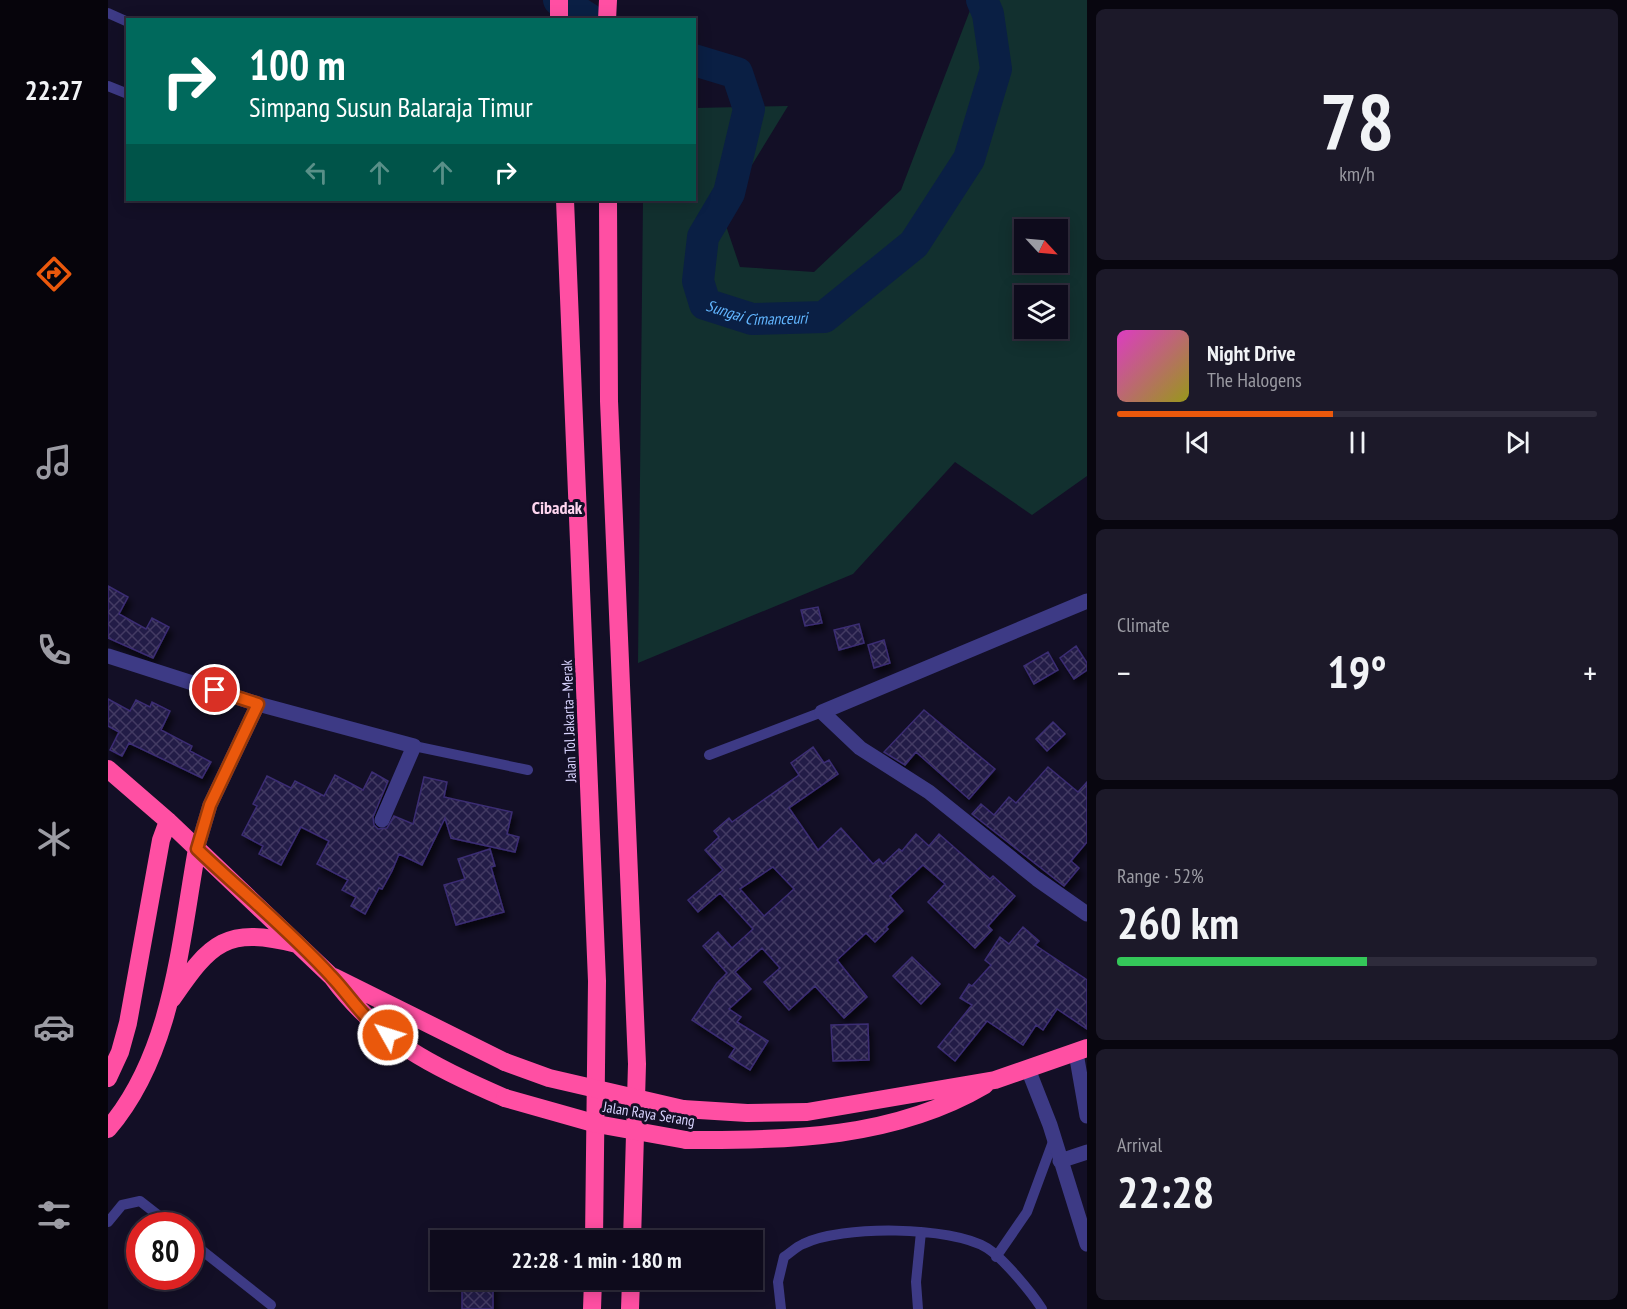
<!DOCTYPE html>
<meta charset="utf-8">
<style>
:root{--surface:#0e0b1c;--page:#1c1929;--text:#f1f3f6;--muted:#9b9ba3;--line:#2e2b3b;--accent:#ea580c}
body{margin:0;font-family:"PT Sans Narrow",sans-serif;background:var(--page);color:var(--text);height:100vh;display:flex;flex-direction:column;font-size:22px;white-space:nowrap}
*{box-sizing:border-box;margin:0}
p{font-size:20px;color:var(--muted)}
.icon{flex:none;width:33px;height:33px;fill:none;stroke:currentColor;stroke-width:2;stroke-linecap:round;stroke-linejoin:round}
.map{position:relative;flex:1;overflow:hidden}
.sheet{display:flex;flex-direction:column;gap:9px;padding:9px;background:#08060f;width:540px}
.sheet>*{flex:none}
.banner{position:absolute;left:18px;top:18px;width:570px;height:183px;border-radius:0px;box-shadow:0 3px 15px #0003,0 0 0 2px var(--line);background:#00695c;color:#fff;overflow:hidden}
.needle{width:39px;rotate:116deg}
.tools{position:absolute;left:906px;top:219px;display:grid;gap:12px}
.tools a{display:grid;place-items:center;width:54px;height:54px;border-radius:0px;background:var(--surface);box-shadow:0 3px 15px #0003,0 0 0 2px var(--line);font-size:30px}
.speed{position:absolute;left:18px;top:1212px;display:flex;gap:12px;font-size:30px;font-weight:700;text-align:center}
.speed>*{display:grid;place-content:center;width:78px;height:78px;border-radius:50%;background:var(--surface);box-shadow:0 3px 15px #0003,0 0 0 2px var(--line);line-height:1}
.speed .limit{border:9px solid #d22;background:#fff;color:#111}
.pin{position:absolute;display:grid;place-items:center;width:51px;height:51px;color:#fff;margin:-26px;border:3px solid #fff;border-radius:50%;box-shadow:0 2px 6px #0007}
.me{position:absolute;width:66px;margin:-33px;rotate:309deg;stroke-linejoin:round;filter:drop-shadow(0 0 4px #0008)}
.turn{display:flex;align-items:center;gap:21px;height:126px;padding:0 24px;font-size:27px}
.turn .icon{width:78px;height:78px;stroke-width:2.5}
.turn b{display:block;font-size:42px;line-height:51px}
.lanes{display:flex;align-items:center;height:57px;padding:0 24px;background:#0003;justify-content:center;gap:30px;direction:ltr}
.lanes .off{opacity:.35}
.big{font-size:45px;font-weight:700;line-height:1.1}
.sheet .widget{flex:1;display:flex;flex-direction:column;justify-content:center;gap:9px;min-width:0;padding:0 21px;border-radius:9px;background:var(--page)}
.sheet .dial{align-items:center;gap:0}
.dial b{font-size:78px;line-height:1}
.song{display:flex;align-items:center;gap:18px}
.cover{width:72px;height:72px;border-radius:9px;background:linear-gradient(135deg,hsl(310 70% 55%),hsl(60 70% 35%))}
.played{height:6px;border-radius:3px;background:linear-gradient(90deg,var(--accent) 45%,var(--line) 45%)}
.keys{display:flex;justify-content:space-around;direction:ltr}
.heat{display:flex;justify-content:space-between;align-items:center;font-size:33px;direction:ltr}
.charge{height:9px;border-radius:4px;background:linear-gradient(90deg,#34c759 52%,var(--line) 0)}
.trip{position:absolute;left:322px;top:1230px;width:333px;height:60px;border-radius:0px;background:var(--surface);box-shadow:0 3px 15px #0003,0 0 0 2px var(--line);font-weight:700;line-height:60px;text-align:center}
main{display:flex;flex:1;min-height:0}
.menu{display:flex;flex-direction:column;width:108px;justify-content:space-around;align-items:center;background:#06040b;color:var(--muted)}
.menu .icon{width:42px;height:42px}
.menu .on{color:var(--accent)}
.menu b{font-size:27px;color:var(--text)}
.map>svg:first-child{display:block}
.grass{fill:#12302f;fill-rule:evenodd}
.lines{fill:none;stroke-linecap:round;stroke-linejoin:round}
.river{stroke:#0a1f44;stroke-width:32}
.building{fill:url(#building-cross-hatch);stroke:#3b2d73;stroke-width:1.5;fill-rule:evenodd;filter:url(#shadow)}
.lane{stroke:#3d3a85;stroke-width:10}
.street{stroke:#3d3a85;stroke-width:15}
.highway{stroke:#ff4fa3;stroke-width:18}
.highway-bridge{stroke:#ff4fa3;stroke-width:18}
.route-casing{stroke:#983908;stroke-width:15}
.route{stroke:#ea580c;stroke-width:10}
.labels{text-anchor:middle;stroke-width:6;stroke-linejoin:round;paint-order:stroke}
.street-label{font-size:15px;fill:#d9d4ff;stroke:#130f26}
.water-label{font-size:16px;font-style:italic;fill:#62b6ff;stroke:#130f26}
.quarter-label{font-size:18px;font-weight:bold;fill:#ffd6f0;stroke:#130f26}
</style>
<main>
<nav class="menu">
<b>22:27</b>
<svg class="icon on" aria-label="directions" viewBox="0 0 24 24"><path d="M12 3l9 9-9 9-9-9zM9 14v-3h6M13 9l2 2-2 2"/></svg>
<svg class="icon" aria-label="music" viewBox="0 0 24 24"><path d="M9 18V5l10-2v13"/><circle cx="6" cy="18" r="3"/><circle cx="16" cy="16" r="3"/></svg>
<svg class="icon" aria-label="phone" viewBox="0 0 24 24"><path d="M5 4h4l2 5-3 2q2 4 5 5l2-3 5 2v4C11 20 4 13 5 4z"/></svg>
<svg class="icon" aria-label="climate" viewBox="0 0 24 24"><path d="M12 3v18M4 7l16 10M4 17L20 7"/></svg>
<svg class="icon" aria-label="car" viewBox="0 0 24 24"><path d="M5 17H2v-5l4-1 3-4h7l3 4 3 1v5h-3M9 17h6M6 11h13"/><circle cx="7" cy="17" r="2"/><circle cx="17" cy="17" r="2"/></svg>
<svg class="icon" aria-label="filters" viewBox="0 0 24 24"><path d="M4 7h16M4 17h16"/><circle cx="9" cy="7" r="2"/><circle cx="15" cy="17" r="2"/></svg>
</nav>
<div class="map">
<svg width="979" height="1309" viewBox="0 0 979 1309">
<defs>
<pattern id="building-cross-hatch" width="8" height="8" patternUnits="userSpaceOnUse" patternTransform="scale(1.5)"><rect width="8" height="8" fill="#241b47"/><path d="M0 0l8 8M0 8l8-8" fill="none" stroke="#433b63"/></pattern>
<filter id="shadow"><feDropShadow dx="3.5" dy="6" stdDeviation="3" flood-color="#0009"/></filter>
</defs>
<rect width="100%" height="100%" fill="#130f26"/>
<!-- grass -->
<path class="grass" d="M 866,0 L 979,0 L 979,476 L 924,515 L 847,462 L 745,574 L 530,663 L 535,200 L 586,200 L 587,108 L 680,106 L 614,214 L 632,267 L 706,272 L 793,190 ZM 916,230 L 950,230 L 950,262 L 916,262 ZM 916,296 L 950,296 L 950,328 L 916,328 Z"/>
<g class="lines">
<!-- river -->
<g class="river">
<path d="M 451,0 L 482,20"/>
<path id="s1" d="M 586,60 L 629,73 L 641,109 L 621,193 L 595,237 L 590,281 L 597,304 L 644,319 L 716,317 L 806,244 L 861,159 L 888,69 L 880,14 L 874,0"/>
</g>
</g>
<!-- building -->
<path class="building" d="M 0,586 L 20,597 L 11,614 L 38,629 L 44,618 L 61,627 L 45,658 L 0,638 Z
M 710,607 L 714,623 L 697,626 L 693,610 Z
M 751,624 L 756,643 L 731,650 L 726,630 Z
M 776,640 L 782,663 L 766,668 L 760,645 Z
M 968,646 L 979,663 L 979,670 L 966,679 L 952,658 Z
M 940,652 L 950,670 L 926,684 L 916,666 Z
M 0,699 L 22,711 L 28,700 L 42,707 L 44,702 L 62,711 L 53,730 L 84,746 L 82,751 L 103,762 L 94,778 L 21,743 L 14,756 L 2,750 L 11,732 L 0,726 Z
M 816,710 L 887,769 L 861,799 L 808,752 L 797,765 L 776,752 Z
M 945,722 L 957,734 L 939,751 L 928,739 Z
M 705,747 L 716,763 L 721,760 L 730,774 L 681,808 L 710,850 L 733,828 L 765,864 L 771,859 L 775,864 L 791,849 L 794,851 L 808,834 L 821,846 L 831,834 L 882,879 L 885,876 L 907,896 L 880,926 L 884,930 L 867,948 L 820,902 L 837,884 L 815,865 L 782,896 L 795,911 L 778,927 L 780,929 L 767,942 L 758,933 L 729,960 L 759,997 L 736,1018 L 707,986 L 681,1010 L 656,982 L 672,968 L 654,948 L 627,972 L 643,989 L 621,1009 L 633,1017 L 629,1022 L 660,1041 L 642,1070 L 621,1057 L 627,1048 L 584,1020 L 609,983 L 619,973 L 595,946 L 610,932 L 624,948 L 645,929 L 612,893 L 590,912 L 580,900 L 615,870 L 597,850 L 611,837 L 606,831 L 621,818 L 624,822 L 691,775 L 683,763 ZM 665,867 L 686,889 L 656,916 L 632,889 Z
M 940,767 L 970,792 L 979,782 L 979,842 L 963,861 L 971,868 L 956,886 L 864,814 L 873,804 L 886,815 L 901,797 L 908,803 Z
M 264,772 L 280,781 L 265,817 L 266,825 L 270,829 L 279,828 L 286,816 L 305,824 L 316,777 L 339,782 L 336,797 L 404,812 L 399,834 L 411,837 L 407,852 L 343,838 L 337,818 L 314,865 L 291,854 L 284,871 L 274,889 L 271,888 L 257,914 L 243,906 L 248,897 L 234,890 L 240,880 L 209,864 L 221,841 L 193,827 L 173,865 L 151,854 L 155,846 L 134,835 L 149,806 L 145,804 L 159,776 L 183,788 L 187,781 L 216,796 L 227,775 L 255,790 Z
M 382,849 L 387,866 L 383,867 L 396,912 L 348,925 L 336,885 L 357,879 L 350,859 Z
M 915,927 L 931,941 L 927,945 L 979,980 L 979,1029 L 949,1009 L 935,1030 L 928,1025 L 915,1045 L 879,1021 L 847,1061 L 830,1047 L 864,1005 L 852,998 L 861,984 L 864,986 L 883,965 L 877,960 L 892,937 L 901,944 Z
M 804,957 L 832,984 L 813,1004 L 785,976 Z
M 760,1024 L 761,1060 L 725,1061 L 723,1025 Z
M 354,1280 L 385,1280 L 385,1309 L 354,1309 Z"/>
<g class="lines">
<!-- lane -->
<path class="lane" d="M 0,13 L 20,22
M 0,86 L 20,94
M 306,746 L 420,770
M 601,755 L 714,712
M 0,1222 L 14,1205 L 32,1201 L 64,1226
M 82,1241 L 163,1305
M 888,1257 L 919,1212 L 946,1139
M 673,1309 L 670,1282 L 676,1257 C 682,1253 688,1247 695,1244 C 733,1225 843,1226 879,1248 C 895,1258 924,1293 934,1309
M 810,1309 L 808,1282 L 813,1232"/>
<!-- street -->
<path class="street" d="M 979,601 L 714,712 L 752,748 L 821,792 L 929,879 L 979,914
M 0,656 L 150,704 L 306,746 L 274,820
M 89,849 L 102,805 L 150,704
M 968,1053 L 979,1116
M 920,1069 L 942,1125 L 979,1244
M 952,1161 L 979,1152"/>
<!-- highway -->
<path class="highway" d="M 451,0 L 451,20
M 499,20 L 500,0
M 457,200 L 489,981 L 486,1240
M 500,200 L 501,401 L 529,1064 L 524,1240
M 0,769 L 60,821 L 224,977 C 270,1040 327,1068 397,1098
M 226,977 L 397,1062
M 64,999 C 103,942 118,926 189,944
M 0,1078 L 12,1052 L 20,1023 L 53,840 L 60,821
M 575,1109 L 639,1113 L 699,1112 L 887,1080 L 979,1048
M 0,1129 C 65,1053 72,943 89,849
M 578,1140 C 680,1141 787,1138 877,1085
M 484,1309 L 485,1280
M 522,1309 L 523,1280"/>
<!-- highway-bridge -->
<path class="highway-bridge" d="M 397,1062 L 441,1078 L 575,1109
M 397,1098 L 489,1124 L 578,1140"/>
</g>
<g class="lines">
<!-- route casing -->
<g class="route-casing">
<path id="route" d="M 107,690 L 150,704 L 102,805 L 89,849 C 133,891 182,931 223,976 C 244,998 253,1017 280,1035"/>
</g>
<!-- route -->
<use href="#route" class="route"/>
</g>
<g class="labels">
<!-- street labels -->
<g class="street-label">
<text transform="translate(461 721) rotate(-92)" y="5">Jalan Tol Jakarta–Merak</text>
<text transform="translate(541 1114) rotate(9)" y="5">Jalan Raya Serang</text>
</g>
<!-- water labels -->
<g class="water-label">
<text dy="6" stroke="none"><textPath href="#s1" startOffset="342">Sungai Cimanceuri</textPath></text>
</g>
<!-- quarter labels -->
<g class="quarter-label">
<text x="449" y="514">Cibadak</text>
</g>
</g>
</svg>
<div class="tools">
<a><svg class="needle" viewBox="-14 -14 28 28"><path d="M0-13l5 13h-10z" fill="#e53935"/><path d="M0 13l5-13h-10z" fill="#9b9ba3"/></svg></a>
<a><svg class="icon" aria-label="layers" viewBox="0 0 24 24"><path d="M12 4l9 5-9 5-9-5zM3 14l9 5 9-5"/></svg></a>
</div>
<div class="speed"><div class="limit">80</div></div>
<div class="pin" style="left:107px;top:690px;background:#d93025"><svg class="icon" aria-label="arrive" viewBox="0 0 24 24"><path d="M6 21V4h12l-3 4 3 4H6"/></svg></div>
<svg class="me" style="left:280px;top:1035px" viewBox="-20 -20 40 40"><circle r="17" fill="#ea580c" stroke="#fff" stroke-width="3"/><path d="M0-11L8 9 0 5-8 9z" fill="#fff"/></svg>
<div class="trip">22:28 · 1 min · 180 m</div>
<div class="banner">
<div class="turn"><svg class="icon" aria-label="right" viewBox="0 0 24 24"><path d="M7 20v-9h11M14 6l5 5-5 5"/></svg><div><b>100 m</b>Simpang Susun Balaraja Timur</div></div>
<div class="lanes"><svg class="icon off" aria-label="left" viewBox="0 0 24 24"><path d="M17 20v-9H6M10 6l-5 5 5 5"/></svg><svg class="icon off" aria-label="ahead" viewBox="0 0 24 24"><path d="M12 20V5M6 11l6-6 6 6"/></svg><svg class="icon off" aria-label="ahead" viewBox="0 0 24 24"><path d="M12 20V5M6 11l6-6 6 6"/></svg><svg class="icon" aria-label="right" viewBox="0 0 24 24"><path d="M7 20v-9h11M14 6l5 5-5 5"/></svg></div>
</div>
</div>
<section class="sheet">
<div class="widget dial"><b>78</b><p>km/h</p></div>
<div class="widget">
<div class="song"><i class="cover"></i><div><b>Night Drive</b><p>The Halogens</p></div></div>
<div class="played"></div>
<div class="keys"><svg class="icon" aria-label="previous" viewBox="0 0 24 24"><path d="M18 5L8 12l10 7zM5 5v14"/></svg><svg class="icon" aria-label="pause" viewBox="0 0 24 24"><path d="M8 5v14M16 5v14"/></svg><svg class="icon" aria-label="next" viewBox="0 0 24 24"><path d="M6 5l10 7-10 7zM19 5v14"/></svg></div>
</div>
<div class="widget"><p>Climate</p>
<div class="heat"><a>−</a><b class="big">19°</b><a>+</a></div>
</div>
<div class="widget"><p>Range · 52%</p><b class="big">260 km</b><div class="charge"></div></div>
<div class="widget"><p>Arrival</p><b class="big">22:28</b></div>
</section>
</main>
